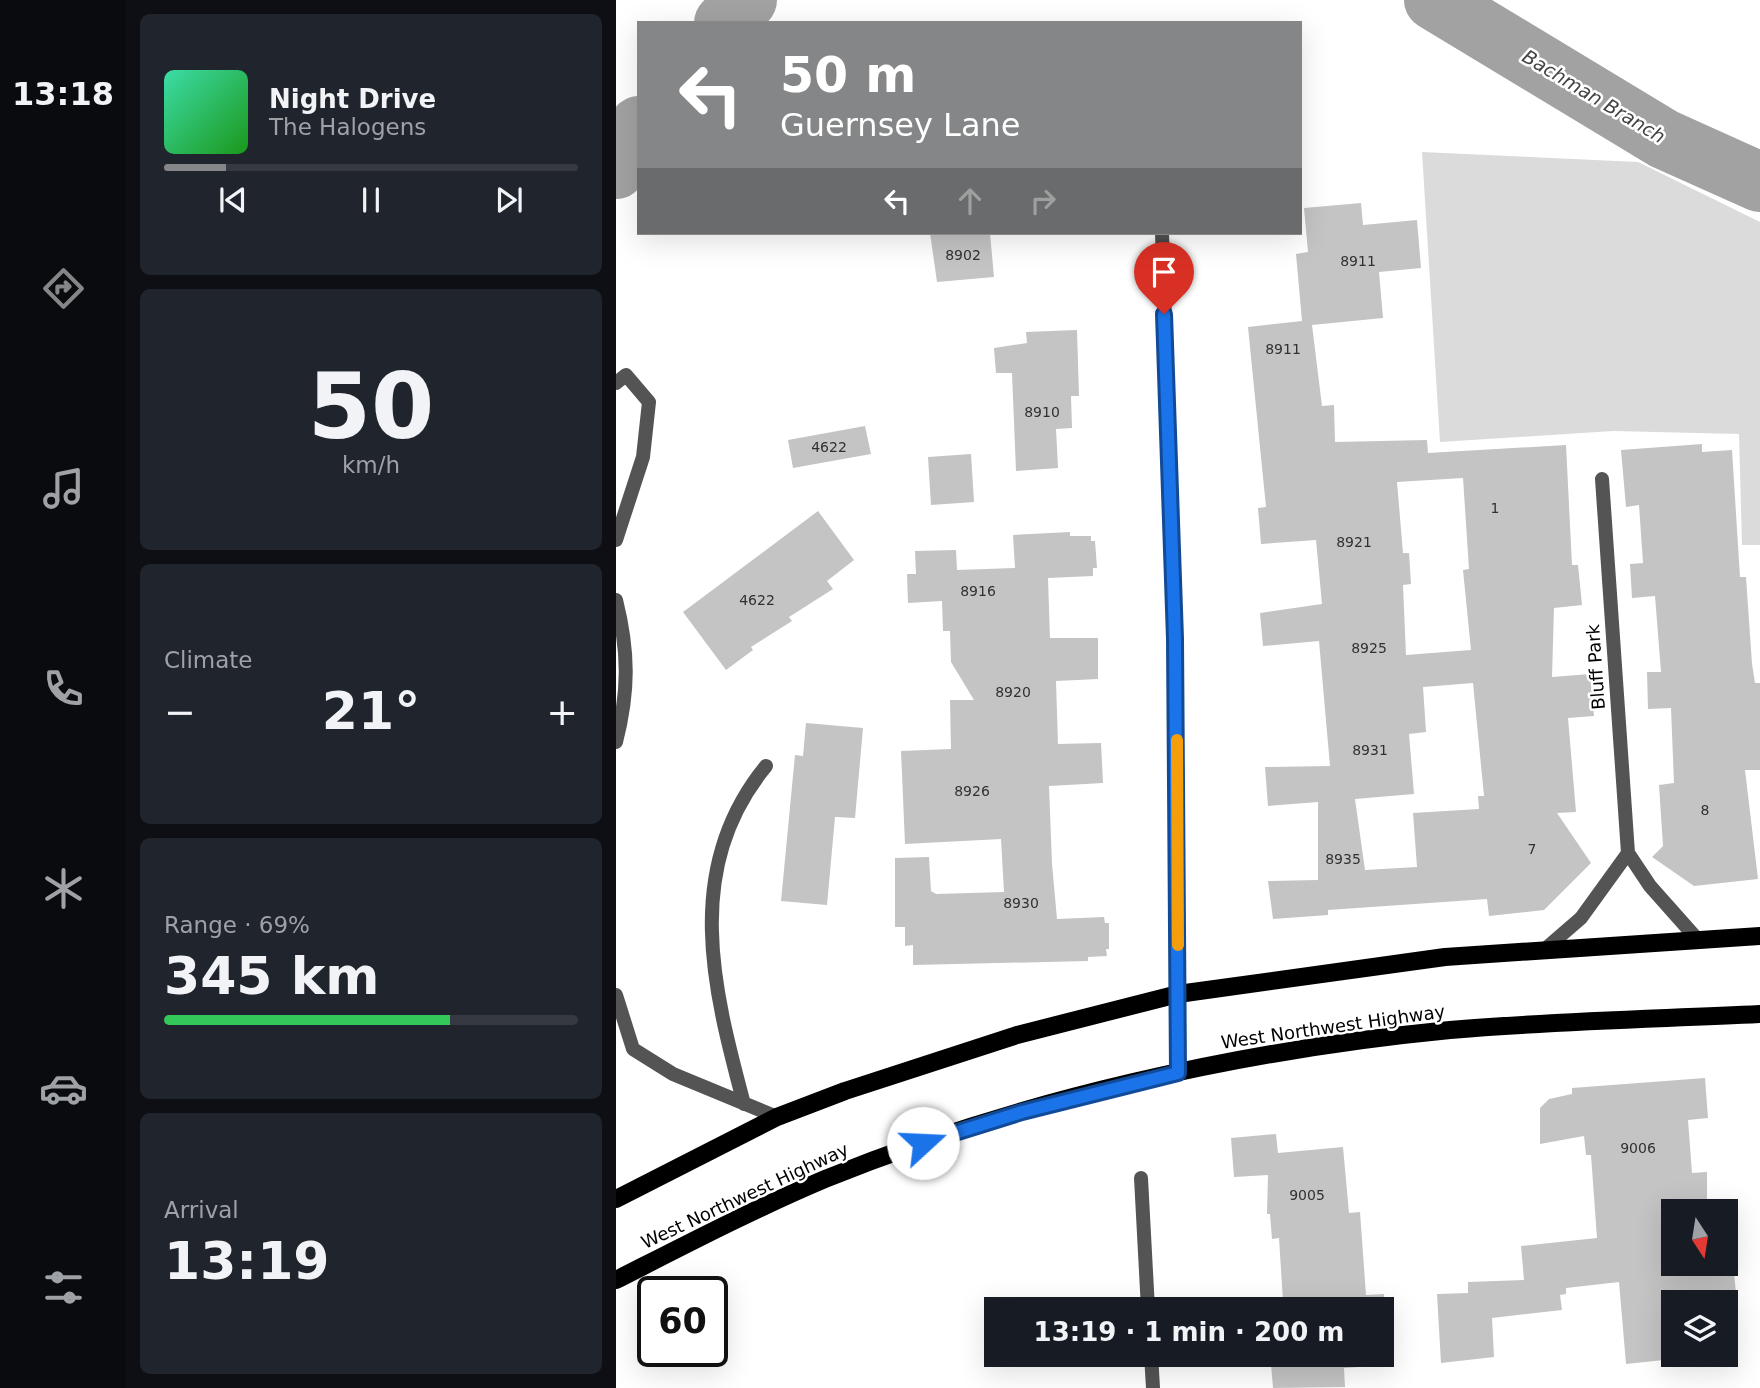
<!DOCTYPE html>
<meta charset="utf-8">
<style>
:root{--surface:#171b24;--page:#20242c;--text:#f1f3f6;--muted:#9ea1a6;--line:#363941;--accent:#858687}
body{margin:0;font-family:"DejaVu Sans",sans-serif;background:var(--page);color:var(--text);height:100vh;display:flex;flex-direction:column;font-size:26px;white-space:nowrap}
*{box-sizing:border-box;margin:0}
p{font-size:23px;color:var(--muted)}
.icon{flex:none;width:38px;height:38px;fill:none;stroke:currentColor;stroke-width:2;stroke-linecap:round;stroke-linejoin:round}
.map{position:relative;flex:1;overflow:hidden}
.panel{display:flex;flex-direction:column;gap:14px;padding:14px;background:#0d0f14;width:490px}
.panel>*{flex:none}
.hud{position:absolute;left:21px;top:21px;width:665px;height:214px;border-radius:0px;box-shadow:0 7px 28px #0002;background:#858687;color:#fff;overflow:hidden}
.needle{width:46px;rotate:168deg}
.fabs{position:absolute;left:1045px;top:1199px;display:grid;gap:14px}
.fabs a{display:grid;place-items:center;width:77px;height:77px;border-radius:0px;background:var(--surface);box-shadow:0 7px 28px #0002;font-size:35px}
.speed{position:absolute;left:21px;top:1276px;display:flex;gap:14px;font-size:35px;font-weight:700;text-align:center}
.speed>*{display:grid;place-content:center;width:91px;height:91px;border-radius:50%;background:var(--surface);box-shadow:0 7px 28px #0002;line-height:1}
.speed .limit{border:4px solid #111;border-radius:10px;background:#fff;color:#111}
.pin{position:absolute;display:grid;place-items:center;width:60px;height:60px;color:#fff;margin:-72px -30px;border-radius:50% 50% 50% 0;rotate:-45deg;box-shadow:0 0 7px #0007}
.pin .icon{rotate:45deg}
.me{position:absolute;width:77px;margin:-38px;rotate:70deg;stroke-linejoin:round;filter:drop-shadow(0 0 5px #0008)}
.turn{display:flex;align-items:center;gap:24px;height:147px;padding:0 28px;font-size:32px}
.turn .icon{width:91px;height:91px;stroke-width:2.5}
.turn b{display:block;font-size:49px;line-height:60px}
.lanes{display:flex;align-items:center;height:66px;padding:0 28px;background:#0003;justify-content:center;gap:35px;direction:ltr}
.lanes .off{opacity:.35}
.big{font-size:52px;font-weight:800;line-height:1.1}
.panel .card{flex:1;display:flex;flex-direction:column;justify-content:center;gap:10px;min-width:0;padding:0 24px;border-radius:10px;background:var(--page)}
.panel .dial{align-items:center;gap:0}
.dial b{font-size:91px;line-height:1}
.song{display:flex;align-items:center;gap:21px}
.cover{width:84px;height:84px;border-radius:10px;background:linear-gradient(135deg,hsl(160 70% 55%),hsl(120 70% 35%))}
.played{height:7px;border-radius:4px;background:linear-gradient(90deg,var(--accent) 15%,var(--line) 15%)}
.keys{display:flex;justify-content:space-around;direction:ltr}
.heat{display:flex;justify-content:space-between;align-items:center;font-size:38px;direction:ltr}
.charge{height:10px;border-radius:5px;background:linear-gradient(90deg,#34c759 69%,var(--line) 0)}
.trip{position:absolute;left:368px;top:1297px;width:410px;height:70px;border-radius:0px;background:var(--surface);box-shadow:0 7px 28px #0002;font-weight:800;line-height:70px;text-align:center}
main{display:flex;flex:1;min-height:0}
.dock{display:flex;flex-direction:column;width:126px;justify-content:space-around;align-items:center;background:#090b0e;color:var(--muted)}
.dock .icon{width:49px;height:49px}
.dock .active{color:var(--accent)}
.dock b{font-size:32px;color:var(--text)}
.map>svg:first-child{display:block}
.green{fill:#dbdbdb}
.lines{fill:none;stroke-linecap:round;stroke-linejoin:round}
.river{stroke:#a2a2a2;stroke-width:60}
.building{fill:#c4c4c4;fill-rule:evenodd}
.service{stroke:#545454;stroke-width:14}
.minor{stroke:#545454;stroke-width:14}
.primary{stroke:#000;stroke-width:18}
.route-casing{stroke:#114b97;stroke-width:18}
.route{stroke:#1a73e8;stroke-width:12}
.slow{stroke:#f59e0b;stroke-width:12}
.labels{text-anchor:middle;stroke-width:5;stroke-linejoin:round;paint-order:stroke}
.number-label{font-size:14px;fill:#313131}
.street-label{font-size:18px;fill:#000;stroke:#fff}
.water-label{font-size:19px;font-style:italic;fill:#434343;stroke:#fff}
</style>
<main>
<nav class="dock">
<b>13:18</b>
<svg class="icon active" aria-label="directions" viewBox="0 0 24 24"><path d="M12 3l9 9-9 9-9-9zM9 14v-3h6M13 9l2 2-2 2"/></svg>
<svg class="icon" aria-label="music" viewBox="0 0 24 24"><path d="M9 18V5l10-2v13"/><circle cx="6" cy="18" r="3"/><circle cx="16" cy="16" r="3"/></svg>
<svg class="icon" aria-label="phone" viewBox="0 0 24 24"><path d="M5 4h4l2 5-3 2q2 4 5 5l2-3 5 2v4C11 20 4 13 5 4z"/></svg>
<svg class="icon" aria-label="climate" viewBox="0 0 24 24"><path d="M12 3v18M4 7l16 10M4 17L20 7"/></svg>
<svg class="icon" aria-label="car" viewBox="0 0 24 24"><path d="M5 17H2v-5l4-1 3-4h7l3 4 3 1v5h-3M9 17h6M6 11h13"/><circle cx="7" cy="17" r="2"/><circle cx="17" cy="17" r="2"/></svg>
<svg class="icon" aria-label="filters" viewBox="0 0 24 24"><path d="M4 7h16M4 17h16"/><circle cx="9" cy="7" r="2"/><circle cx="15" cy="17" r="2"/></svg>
</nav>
<section class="panel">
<div class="card">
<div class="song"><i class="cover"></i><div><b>Night Drive</b><p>The Halogens</p></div></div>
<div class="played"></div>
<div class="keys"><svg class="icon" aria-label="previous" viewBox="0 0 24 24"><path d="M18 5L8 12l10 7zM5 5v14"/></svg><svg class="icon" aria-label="pause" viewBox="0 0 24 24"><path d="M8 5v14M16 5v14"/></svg><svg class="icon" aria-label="next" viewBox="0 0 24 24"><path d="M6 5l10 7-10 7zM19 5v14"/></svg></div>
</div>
<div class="card dial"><b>50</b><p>km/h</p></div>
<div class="card"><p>Climate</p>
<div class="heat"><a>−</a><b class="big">21°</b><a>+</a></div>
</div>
<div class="card"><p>Range · 69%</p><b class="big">345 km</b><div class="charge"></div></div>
<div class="card"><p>Arrival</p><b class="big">13:19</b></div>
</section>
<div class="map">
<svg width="1144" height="1388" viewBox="0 0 1144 1388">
<rect width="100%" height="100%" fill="#fff"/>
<!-- green -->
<path class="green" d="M 806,152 L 1022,162 L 1144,222 L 1144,545 L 1126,545 L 1123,434 L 997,431 L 824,442 Z"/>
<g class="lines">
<!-- river -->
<path class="river" d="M 818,0 L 1048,139 L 1144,182
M 108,23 L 131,0
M 0,169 L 23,126"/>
</g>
<!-- building -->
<path class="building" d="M 745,203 L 747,225 L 801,220 L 805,268 L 763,272 L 767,318 L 696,325 L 706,406 L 718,405 L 719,442 L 811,440 L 812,453 L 950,445 L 956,565 L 962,565 L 966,605 L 938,608 L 936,677 L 974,674 L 978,716 L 952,718 L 960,812 L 941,813 L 975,863 L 928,910 L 873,916 L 871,899 L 712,910 L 712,915 L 657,919 L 652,881 L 702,880 L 702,802 L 652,806 L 649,767 L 714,766 L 703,641 L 647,646 L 644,613 L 706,604 L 700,540 L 645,544 L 642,508 L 650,507 L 632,327 L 686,321 L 680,254 L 692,252 L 688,208 ZM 847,478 L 853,569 L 847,570 L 855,650 L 790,655 L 787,585 L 795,584 L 793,553 L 787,553 L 781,482 ZM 857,683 L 868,796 L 862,796 L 863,809 L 797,813 L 801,867 L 749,870 L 739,799 L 798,794 L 793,734 L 810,732 L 807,687 Z
M 314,233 L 374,233 L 378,277 L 321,282 Z
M 461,330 L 463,396 L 455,396 L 456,428 L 440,429 L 442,468 L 400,471 L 396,373 L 380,373 L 378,348 L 411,343 L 410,332 Z
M 249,426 L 255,454 L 177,468 L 172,440 Z
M 1086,444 L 1086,452 L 1116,450 L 1124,577 L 1130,577 L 1136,664 L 1139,683 L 1144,683 L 1144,770 L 1129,770 L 1142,879 L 1078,886 L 1036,857 L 1047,846 L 1043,785 L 1058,783 L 1055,708 L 1032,709 L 1031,672 L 1045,672 L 1039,596 L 1016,598 L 1014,564 L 1027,563 L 1023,505 L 1010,507 L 1005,450 Z
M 355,454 L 358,502 L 315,505 L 312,457 Z
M 202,511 L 238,560 L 211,581 L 217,589 L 173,617 L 176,621 L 135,647 L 137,650 L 110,670 L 67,612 Z
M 454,532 L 454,536 L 475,536 L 475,541 L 479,541 L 481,568 L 477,568 L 477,576 L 432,578 L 434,638 L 482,638 L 482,679 L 440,681 L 442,744 L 485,743 L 487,783 L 433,786 L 436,864 L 441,919 L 488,917 L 489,923 L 493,923 L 493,949 L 490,949 L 491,956 L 472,957 L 472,961 L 297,965 L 297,945 L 289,946 L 289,927 L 279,927 L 279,858 L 313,857 L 315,891 L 320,894 L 388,892 L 385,839 L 289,844 L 285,751 L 335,749 L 334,700 L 358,700 L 335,662 L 334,631 L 327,631 L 326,601 L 292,603 L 291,574 L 300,574 L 299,551 L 340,550 L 341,570 L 399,568 L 397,535 Z
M 190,723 L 247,728 L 239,818 L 219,817 L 211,905 L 165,901 L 179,755 L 187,756 Z
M 1089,1078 L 1092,1118 L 1072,1120 L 1076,1173 L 1091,1172 L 1091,1208 L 1057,1211 L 1057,1264 L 1117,1264 L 1121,1302 L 1057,1302 L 1057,1359 L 1010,1364 L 1003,1282 L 950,1288 L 950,1294 L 944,1295 L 946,1310 L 876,1318 L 878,1357 L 825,1363 L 821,1294 L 852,1293 L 852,1282 L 908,1280 L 905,1246 L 981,1238 L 975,1155 L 970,1155 L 968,1136 L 924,1144 L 924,1108 L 933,1099 L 956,1094 L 956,1088 Z
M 660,1134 L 662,1153 L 727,1147 L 733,1213 L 744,1212 L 750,1295 L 768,1294 L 773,1365 L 728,1368 L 729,1387 L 657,1388 L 655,1364 L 651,1364 L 650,1354 L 765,1354 L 765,1309 L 647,1309 L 647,1302 L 667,1301 L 663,1238 L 656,1239 L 654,1214 L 651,1214 L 652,1175 L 618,1177 L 615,1138 Z"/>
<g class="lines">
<!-- service -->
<path class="service" d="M 0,383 L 10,375 L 33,402 L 27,457 L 0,540
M 0,600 C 13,652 13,691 0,742
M 0,995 L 17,1049 L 57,1074 L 161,1117
M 128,1104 C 97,988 66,868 150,766"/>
<!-- minor -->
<path class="minor" d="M 546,233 L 559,614 L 562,1073
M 986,479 L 1012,853 L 1034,886 L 1082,940
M 928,950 L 965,918 L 1012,853
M 525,1178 L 532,1309
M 535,1354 L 537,1388"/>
<!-- primary -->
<path class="primary" d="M 0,1199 L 161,1117 L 229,1091 L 401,1035 L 562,994 L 829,957 L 1144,936
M 0,1280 C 69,1245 138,1209 209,1179 C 403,1100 626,1050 834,1030 C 937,1021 1041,1019 1144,1014"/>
</g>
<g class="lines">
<!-- route casing -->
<g class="route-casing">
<path id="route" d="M 307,1143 L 406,1112 L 562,1073 L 559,639 L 548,314"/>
</g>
<!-- route -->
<use href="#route" class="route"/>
<!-- slow -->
<path class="slow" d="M 561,740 L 562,945"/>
</g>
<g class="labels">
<!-- number labels -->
<g class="number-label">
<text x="347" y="260">8902</text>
<text x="742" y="266">8911</text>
<text x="667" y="354">8911</text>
<text x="426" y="417">8910</text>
<text x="213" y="452">4622</text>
<text x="879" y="513">1</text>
<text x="738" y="547">8921</text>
<text x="362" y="596">8916</text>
<text x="141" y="605">4622</text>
<text x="753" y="653">8925</text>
<text x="397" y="697">8920</text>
<text x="754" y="755">8931</text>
<text x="356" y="796">8926</text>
<text x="1089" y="815">8</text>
<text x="916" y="854">7</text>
<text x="727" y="864">8935</text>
<text x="405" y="908">8930</text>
<text x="1022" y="1153">9006</text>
<text x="691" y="1200">9005</text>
</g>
<!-- street labels -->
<g class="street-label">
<text transform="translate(980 667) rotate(-94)" y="6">Bluff Park</text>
<text transform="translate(717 1027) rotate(-8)" y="6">West Northwest Highway</text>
<text transform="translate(129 1196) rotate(-25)" y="6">West Northwest Highway</text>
</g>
<!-- water labels -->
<g class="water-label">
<text transform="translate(978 96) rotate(31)" y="7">Bachman Branch</text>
</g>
</g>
</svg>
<div class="fabs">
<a><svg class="needle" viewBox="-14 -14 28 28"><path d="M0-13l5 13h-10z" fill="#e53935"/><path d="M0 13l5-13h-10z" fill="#9ea1a6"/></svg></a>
<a><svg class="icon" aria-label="layers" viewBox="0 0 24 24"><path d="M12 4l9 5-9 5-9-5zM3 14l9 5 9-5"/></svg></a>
</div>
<div class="speed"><div class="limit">60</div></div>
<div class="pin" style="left:548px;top:314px;background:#d93025"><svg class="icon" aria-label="arrive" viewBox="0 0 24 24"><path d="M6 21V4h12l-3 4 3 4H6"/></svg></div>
<svg class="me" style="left:307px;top:1143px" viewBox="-20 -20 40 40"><circle r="19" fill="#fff"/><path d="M0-13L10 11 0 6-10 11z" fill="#1a73e8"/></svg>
<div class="trip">13:19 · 1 min · 200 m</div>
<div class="hud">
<div class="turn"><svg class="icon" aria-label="left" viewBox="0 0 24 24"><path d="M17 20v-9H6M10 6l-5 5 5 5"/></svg><div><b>50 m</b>Guernsey Lane</div></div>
<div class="lanes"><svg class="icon" aria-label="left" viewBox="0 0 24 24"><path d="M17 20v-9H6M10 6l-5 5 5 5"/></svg><svg class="icon off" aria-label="ahead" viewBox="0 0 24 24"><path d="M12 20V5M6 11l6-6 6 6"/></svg><svg class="icon off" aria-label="right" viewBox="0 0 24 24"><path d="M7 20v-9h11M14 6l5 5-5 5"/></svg></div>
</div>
</div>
</main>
